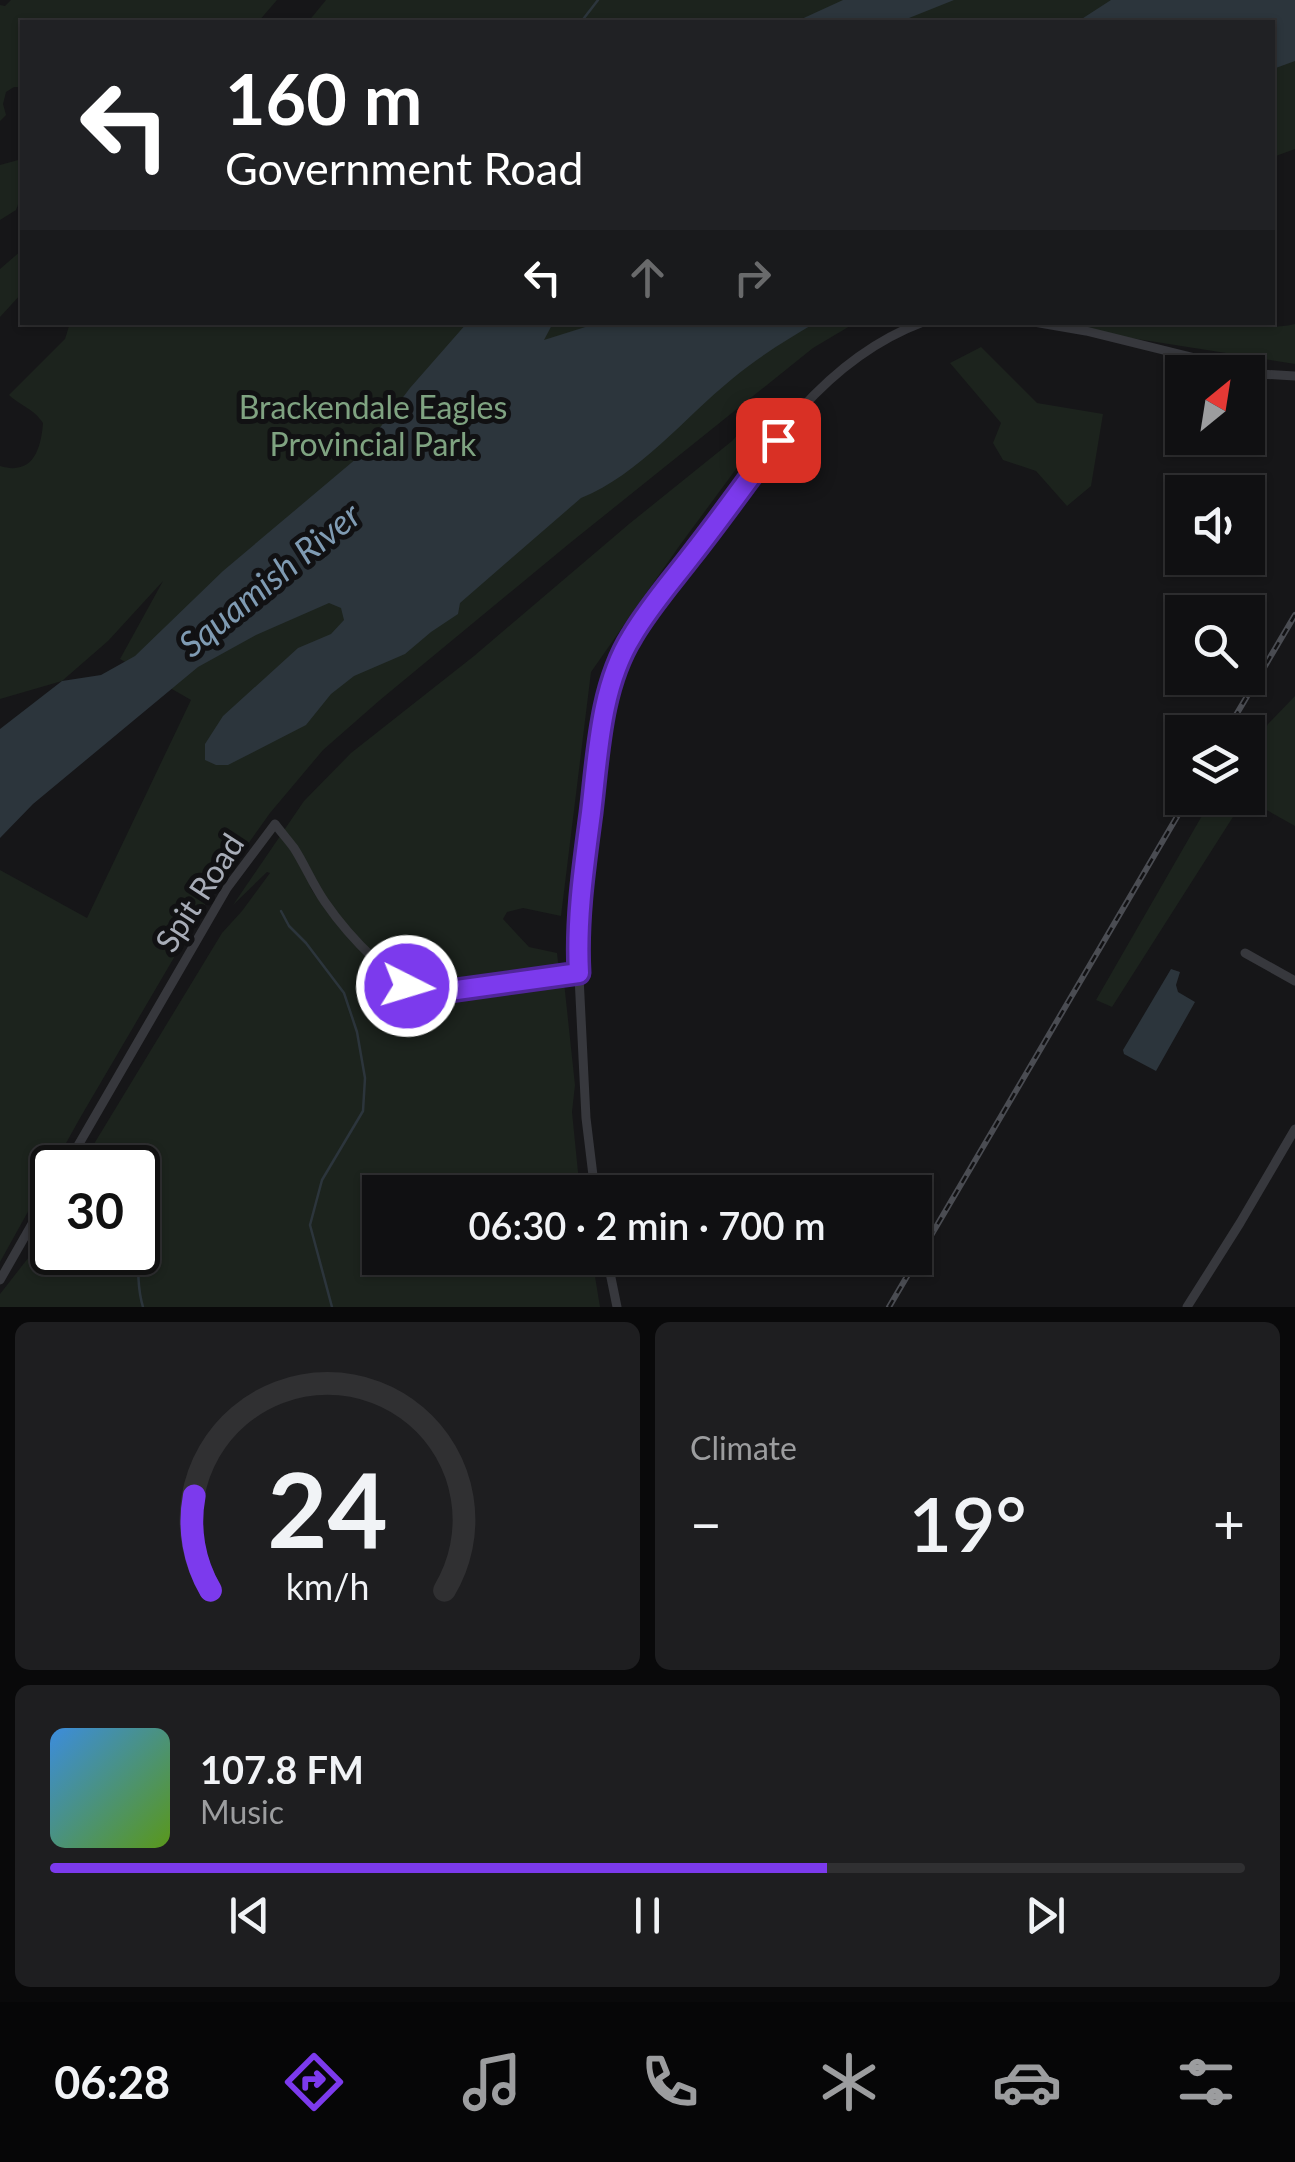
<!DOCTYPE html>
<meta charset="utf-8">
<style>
:root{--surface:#101012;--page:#1e1e20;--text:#f1f3f6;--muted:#9c9d9f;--line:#303032;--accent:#7c3aed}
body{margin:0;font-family:Lato,sans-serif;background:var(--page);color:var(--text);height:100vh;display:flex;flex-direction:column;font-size:38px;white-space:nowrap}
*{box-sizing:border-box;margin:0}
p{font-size:32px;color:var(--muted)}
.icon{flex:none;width:55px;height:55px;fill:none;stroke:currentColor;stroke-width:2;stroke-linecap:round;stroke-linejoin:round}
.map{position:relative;height:1307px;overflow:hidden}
.sheet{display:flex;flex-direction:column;gap:15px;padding:15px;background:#09090a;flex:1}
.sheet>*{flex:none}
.hud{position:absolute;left:20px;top:20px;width:1255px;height:305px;border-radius:0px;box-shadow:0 2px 8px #0004,0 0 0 2px var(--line);background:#202124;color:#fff;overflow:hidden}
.needle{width:65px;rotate:30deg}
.controls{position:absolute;left:1165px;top:355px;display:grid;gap:20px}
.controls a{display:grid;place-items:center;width:100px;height:100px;border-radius:0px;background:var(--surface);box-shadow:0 2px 8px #0004,0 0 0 2px var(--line);font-size:50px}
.speed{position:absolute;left:30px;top:1145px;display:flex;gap:20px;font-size:50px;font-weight:700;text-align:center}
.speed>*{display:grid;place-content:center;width:130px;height:130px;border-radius:50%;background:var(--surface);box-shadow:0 2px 8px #0004,0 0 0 2px var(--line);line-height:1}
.speed .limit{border:5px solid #111;border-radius:15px;background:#fff;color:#111}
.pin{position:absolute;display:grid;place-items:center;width:85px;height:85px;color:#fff;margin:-42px;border-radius:20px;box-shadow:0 5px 15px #0006}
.me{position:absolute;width:110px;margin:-55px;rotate:95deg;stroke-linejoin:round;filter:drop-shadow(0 0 8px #0008)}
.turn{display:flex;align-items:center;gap:35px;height:210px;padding:0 40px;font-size:45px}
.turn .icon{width:130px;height:130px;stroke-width:2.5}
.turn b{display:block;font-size:70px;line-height:85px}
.lanes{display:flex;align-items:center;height:95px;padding:0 40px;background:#0003;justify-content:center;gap:50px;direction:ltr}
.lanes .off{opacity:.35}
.big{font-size:75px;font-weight:600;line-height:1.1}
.sheet .card{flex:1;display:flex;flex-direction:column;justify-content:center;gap:15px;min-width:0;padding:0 35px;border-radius:15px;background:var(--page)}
.sheet .dial{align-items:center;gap:0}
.dial svg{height:260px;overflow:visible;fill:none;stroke:var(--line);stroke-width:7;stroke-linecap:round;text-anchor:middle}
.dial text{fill:var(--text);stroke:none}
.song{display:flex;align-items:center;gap:30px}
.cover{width:120px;height:120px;border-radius:15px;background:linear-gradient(135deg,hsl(210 70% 55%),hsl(90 70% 35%))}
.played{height:10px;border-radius:5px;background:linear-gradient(90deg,var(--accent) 65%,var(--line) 65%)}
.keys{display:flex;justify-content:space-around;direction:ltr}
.heat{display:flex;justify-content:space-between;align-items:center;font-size:55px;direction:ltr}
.sheet .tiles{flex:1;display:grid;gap:15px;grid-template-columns:1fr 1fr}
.card:last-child{grid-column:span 2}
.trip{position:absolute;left:362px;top:1175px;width:570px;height:100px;border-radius:0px;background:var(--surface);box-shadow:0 2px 8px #0004,0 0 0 2px var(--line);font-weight:600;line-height:100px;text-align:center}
.dock{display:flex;height:160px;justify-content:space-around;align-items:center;background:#060607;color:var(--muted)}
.dock .icon{width:70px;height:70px}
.dock .active{color:var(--accent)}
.dock b{font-size:45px;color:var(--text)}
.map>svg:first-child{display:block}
.green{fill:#1c231d}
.water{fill:#2c353c}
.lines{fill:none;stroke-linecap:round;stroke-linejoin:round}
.stream{stroke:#2c353c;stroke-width:2.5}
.minor{stroke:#37383d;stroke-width:9}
.rail-casing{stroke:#4a4c52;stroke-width:6}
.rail{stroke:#111113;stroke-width:2.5;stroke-dasharray:8;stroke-linecap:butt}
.route-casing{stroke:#51269a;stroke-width:25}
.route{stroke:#7c3aed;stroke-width:18}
.labels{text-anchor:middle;stroke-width:10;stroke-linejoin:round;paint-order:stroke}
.park-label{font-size:32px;fill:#7fa381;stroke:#111113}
.street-label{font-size:32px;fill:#a8adb8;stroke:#111113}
.water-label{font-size:35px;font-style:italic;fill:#7f9bb3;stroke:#111113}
</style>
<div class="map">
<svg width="1295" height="1307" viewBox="0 0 1295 1307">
<rect width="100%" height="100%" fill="#161618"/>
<!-- green -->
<path class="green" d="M 11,0 L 277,0 L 258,22 L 22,22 L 22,87 L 14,87 L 6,92 L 3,104 L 6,115 L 0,121 L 0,5 L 5,6 Z
M 326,0 L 1295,0 L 1295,149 L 1273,157 L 1272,22 L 308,22 Z
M 22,159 L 22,194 L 16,210 L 0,220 L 0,165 Z
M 22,250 L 22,293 L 0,317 L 0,269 Z
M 1245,322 C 1262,328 1278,328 1295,324 L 1295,364 L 1086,331 L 1050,323 Z
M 70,323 L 855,323 L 813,348 L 570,543 L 380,700 L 323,750 L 270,813 L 206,903 L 80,1118 L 0,1262 L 0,870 L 87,918 L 191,700 L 120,659 L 163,581 L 108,641 L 62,681 L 0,699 L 0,466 C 33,476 41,449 43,423 C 33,408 22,407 9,395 L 65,339 Z
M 981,347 L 1037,403 L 1103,414 L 1091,486 L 1067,506 L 1036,471 L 1003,460 L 993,443 L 1001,423 L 950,363 Z
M 761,410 L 770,423 L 680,545 L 591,672 L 561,916 L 523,908 L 507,912 L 503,919 L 529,947 L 557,953 L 559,970 L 441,989 C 411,988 393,969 371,949 L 369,953 L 309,886 C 331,917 376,978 412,992 C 422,996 432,996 443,996 L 556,980 L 564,982 L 575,1085 L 572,1112 L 580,1192 L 380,1192 L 380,1258 L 592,1258 L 600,1307 L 0,1307 L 0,1294 L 36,1248 L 52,1216 L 52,1252 L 138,1252 L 138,1168 L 80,1167 L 222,933 L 242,911 L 270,873 L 267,872 L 233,905 L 304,801 L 351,753 L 474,656 L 629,524 L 732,441 Z
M 1295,696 L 1295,826 L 1245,798 L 1248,798 L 1248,762 L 1268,724 Z
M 1225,798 L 1245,798 L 1112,1007 L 1096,1000 L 1207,807 Z"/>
<!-- water -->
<path class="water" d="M 843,0 L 954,0 L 899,22 L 795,22 Z
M 1111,0 L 1295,0 L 1295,61 L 1273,69 L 1272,22 L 1077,22 Z
M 467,323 L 553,323 L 544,340 L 598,323 L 815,323 C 786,340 757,358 732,379 C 683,419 640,474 581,498 L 460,603 L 458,614 L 431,632 L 405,654 L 354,676 L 331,694 L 306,725 L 228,765 L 216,765 L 205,760 L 205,744 L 223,716 L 298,648 L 331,634 L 344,620 L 341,608 L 329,603 L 256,635 L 198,667 L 33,804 L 0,838 L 0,729 L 62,681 L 101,675 L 135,656 L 223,571 L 357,458 L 410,388 Z
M 1171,969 L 1180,972 L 1176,985 L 1178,992 L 1195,1002 L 1156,1071 L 1124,1054 L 1123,1050 Z"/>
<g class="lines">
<!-- stream -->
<path class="stream" d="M 581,22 L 598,0
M 281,911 L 289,926 L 306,943 L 344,993 L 357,1032 L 365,1078 L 363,1111 L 322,1180 L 310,1225 L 332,1307
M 119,1162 L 122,1168
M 138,1213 C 141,1244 134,1277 143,1307"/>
<!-- minor -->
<path class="minor" d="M 1034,322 L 1086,331 L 1260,374 L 1295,376
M 1245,953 L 1295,981
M 65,1168 L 227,888 L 275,824 C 281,832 288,840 294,848 C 305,865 313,885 325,902 C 345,931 398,993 435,993 L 579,973
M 595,1192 L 586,1118 L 578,956 L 584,869 L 601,734 L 610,689 L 630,637 L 651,608 L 800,410 C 834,372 875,340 923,322
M 607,1258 L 617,1307
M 0,1280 L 52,1189
M 1187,1307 L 1240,1223 L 1295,1129"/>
<!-- rail casing -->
<g class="rail-casing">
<path id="rail" d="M 1226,732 L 1295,615
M 889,1307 L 1188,798"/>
</g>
<!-- rail -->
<use href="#rail" class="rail"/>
</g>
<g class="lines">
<!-- route casing -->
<g class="route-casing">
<path id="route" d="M 407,986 L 419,992 L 435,993 L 579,973 C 576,920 584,866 591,813 C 598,755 600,687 632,636 C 649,607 671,582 691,556 C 721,518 749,478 778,440"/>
</g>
<!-- route -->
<use href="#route" class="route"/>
</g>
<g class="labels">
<!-- park labels -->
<g class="park-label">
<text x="373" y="419">Brackendale Eagles<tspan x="373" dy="37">Provincial Park</tspan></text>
</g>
<!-- street labels -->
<g class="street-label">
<text transform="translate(200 893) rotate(-57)" y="11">Spit Road</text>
</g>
<!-- water labels -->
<g class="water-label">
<text transform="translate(270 580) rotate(-39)" y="12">Squamish River</text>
</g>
</g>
</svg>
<div class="controls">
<a><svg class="needle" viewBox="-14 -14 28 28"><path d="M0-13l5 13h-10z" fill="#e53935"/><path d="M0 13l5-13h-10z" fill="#9c9d9f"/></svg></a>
<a><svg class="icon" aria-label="sound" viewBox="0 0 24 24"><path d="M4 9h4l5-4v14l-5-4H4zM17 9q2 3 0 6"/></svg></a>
<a><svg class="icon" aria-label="search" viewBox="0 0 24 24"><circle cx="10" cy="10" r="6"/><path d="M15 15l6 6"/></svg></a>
<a><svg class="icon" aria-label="layers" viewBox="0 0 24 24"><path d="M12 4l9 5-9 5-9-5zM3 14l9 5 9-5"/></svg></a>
</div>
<div class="speed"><div class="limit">30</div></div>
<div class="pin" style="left:778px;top:440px;background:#d93025"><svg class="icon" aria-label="arrive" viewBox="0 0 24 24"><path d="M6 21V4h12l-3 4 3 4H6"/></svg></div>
<svg class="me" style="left:407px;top:986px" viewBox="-20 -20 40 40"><circle r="17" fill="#7c3aed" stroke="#fff" stroke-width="3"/><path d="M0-11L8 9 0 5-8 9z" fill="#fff"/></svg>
<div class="trip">06:30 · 2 min · 700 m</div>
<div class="hud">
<div class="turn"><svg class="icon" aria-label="left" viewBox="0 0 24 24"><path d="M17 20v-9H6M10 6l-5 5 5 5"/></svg><div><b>160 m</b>Government Road</div></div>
<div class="lanes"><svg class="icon" aria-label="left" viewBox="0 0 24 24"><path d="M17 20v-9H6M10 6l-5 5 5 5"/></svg><svg class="icon off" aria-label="ahead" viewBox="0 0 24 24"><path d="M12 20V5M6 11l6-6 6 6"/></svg><svg class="icon off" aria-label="right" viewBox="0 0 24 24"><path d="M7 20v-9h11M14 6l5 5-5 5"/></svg></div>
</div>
</div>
<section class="sheet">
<div class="tiles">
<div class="card dial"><svg viewBox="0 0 100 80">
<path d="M14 69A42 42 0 1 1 86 69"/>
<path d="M14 69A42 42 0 0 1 9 40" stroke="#7c3aed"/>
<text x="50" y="56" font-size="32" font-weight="700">24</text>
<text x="50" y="72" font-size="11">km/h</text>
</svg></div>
<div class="card"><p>Climate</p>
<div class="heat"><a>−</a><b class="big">19°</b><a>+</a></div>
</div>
<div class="card">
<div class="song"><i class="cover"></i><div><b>107.8 FM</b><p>Music</p></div></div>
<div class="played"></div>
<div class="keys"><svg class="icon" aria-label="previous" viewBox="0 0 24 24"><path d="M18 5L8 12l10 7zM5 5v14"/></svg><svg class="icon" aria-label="pause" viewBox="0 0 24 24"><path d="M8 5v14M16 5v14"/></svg><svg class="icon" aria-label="next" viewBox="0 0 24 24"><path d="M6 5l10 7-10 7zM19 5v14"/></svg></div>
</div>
</div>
</section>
<nav class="dock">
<b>06:28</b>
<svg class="icon active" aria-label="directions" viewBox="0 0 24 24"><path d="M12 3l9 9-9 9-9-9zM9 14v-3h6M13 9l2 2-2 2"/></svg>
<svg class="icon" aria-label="music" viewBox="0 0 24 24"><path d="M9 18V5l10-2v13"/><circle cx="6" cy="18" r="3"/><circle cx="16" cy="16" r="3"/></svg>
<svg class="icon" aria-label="phone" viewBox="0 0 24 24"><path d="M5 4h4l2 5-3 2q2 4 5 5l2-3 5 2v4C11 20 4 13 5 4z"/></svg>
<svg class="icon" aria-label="climate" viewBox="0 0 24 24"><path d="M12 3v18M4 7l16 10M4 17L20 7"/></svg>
<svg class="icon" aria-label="car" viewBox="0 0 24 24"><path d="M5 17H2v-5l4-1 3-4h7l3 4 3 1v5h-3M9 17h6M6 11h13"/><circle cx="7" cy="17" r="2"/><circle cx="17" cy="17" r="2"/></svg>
<svg class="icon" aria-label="filters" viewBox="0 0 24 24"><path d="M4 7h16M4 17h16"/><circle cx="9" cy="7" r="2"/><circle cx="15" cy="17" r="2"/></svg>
</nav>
